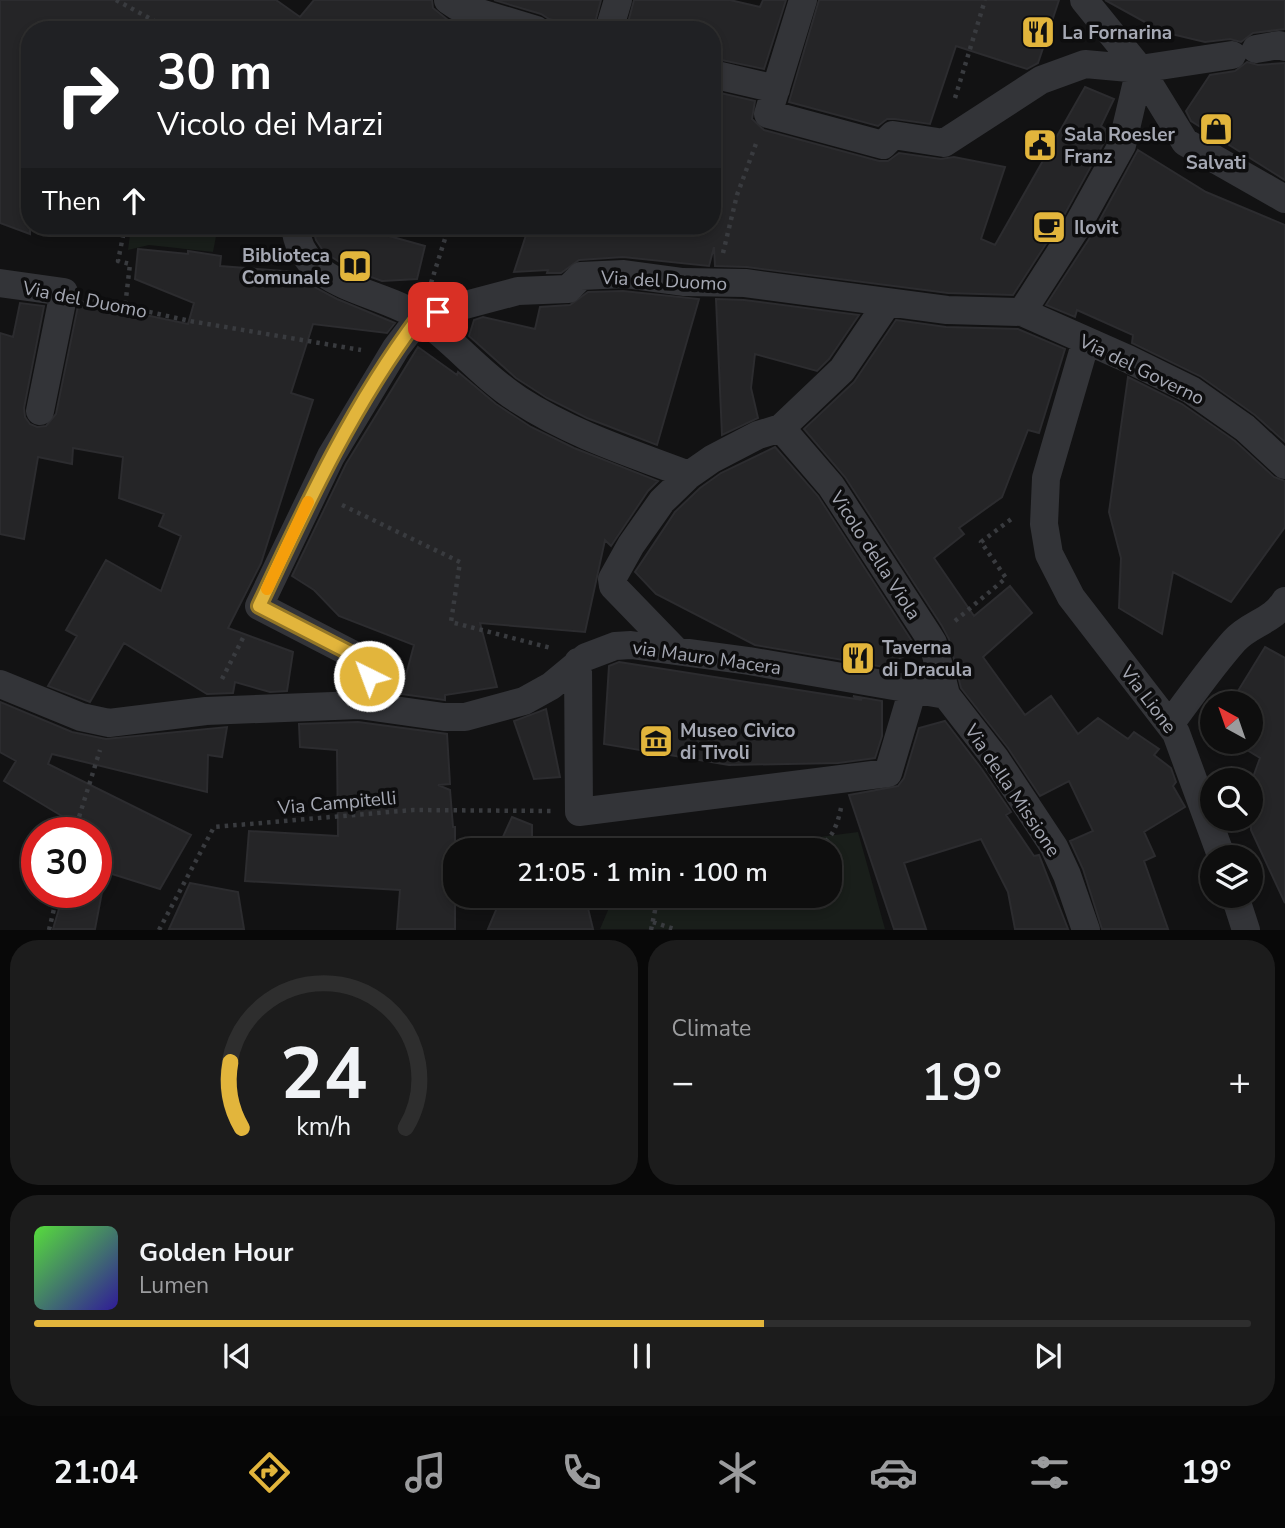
<!DOCTYPE html>
<meta charset="utf-8">
<style>
:root{--surface:#0e0e0e;--page:#1c1c1c;--text:#f1f3f6;--muted:#9b9c9e;--line:#2e2e2e;--accent:#e2b53c}
body{margin:0;font-family:"Nunito Sans",sans-serif;background:var(--page);color:var(--text);height:100vh;display:flex;flex-direction:column;font-size:26px;white-space:nowrap}
*{box-sizing:border-box;margin:0}
p{font-size:23px;color:var(--muted)}
.icon{flex:none;width:38px;height:38px;fill:none;stroke:currentColor;stroke-width:2;stroke-linecap:round;stroke-linejoin:round}
.map{position:relative;height:930px;overflow:hidden}
.sheet{display:flex;flex-direction:column;gap:10px;padding:10px;background:#080808;flex:1}
.sheet>*{flex:none}
.hud{position:absolute;left:21px;top:21px;width:700px;height:214px;border-radius:28px;box-shadow:0 4px 10px #0003,0 0 0 2px var(--line);background:#202124;color:#fff;overflow:hidden}
.needle{width:46px;rotate:320deg}
.buttons{position:absolute;left:1200px;top:691px;display:grid;gap:14px}
.buttons a{display:grid;place-items:center;width:63px;height:63px;border-radius:50%;background:var(--surface);box-shadow:0 4px 10px #0003,0 0 0 2px var(--line);font-size:35px}
.speed{position:absolute;left:21px;top:817px;display:flex;gap:14px;font-size:35px;font-weight:700;text-align:center}
.speed>*{display:grid;place-content:center;width:91px;height:91px;border-radius:50%;background:var(--surface);box-shadow:0 4px 10px #0003,0 0 0 2px var(--line);line-height:1}
.speed .limit{border:10px solid #d22;background:#fff;color:#111}
.pin{position:absolute;display:grid;place-items:center;width:60px;height:60px;color:#fff;margin:-30px;border-radius:14px;box-shadow:0 4px 10px #0006}
.me{position:absolute;width:77px;margin:-38px;rotate:318deg;stroke-linejoin:round;filter:drop-shadow(0 0 5px #0008)}
.turn{display:flex;align-items:center;gap:24px;height:147px;padding:0 21px;font-size:32px}
.turn .icon{width:91px;height:91px;stroke-width:2.5}
.turn b{display:block;font-size:49px;line-height:60px}
.then{display:flex;align-items:center;height:66px;padding:0 21px;background:#0003;gap:14px;font-size:26px}
.big{font-size:52px;font-weight:600;line-height:1.1}
.sheet .card{flex:1;display:flex;flex-direction:column;justify-content:center;gap:10px;min-width:0;padding:0 24px;border-radius:28px;background:var(--page)}
.sheet .dial{align-items:center;gap:0}
.dial svg{height:182px;overflow:visible;fill:none;stroke:var(--line);stroke-width:7;stroke-linecap:round;text-anchor:middle}
.dial text{fill:var(--text);stroke:none}
.song{display:flex;align-items:center;gap:21px}
.cover{width:84px;height:84px;border-radius:10px;background:linear-gradient(135deg,hsl(110 70% 55%),hsl(250 70% 35%))}
.played{height:7px;border-radius:4px;background:linear-gradient(90deg,var(--accent) 60%,var(--line) 60%)}
.keys{display:flex;justify-content:space-around;direction:ltr}
.heat{display:flex;justify-content:space-between;align-items:center;font-size:38px;direction:ltr}
.sheet .tiles{flex:1;display:grid;gap:10px;grid-template-columns:1fr 1fr}
.card:last-child{grid-column:span 2}
.trip{position:absolute;left:443px;top:838px;width:399px;height:70px;border-radius:28px;background:var(--surface);box-shadow:0 4px 10px #0003,0 0 0 2px var(--line);font-weight:600;line-height:70px;text-align:center}
.menu{display:flex;height:112px;justify-content:space-around;align-items:center;background:#060606;color:var(--muted)}
.menu .icon{width:49px;height:49px}
.menu .on{color:var(--accent)}
.menu b{font-size:32px;color:var(--text)}
.map>svg:first-child{display:block}
.green{fill:#191e1a}
.building{fill:#252527;stroke:#2c2c2f;stroke-width:2}
.lines{fill:none;stroke-linecap:round;stroke-linejoin:round}
.path{stroke:#393b3f;stroke-width:4.5;stroke-dasharray:3.5 5;stroke-linecap:butt}
.street{stroke:#333438;stroke-width:28}
.route-casing{stroke:#937627;stroke-width:18}
.route{stroke:#e2b53c;stroke-width:12}
.slow{stroke:#f59e0b;stroke-width:12}
.labels{text-anchor:middle;stroke-width:7;stroke-linejoin:round;paint-order:stroke}
.poi-label{font-size:19px;font-weight:bold;fill:#a5a8b3;stroke:#0d0d0e;text-anchor:start}
.street-label{font-size:19px;fill:#a5a8b3;stroke:#0d0d0e}
</style>
<div class="map">
<svg width="1285" height="930" viewBox="0 0 1285 930">
<rect width="100%" height="100%" fill="#121213"/>
<!-- green -->
<path class="green" d="M 131,226 L 218,226 L 213,252 L 149,245 L 128,250 Z
M 858,832 L 885,929 L 600,929 L 614,896 L 830,896 L 830,850 L 719,850 Z"/>
<!-- building -->
<path class="building" d="M 0,0 L 276,0 L 300,17 L 314,0 L 432,0 L 433,8 L 448,20 L 478,30 L 30,30 L 30,234 L 0,223 Z
M 494,0 L 601,0 L 593,30 L 549,19 L 541,14 Z
M 634,0 L 730,0 L 760,7 L 763,0 L 786,0 L 764,69 L 712,58 L 712,30 L 626,30 Z
M 819,0 L 1059,0 L 1038,63 L 1027,69 L 956,46 L 930,124 L 895,119 L 887,119 L 878,126 L 789,102 Z
M 1105,0 L 1285,0 L 1285,29 L 1253,33 L 1241,42 L 1230,39 L 1205,42 L 1163,32 Z
M 1247,62 L 1258,65 L 1285,63 L 1285,180 L 1191,121 L 1186,111 L 1210,75 L 1235,71 Z
M 1085,87 L 1114,99 L 1101,126 L 1108,131 L 1106,139 L 1062,219 L 1013,295 L 948,293 L 747,267 L 715,266 L 714,247 L 709,266 L 623,257 L 579,260 L 561,273 L 547,273 L 548,270 L 514,272 L 529,226 L 712,226 L 712,91 L 755,101 L 752,119 L 764,130 L 879,161 L 888,161 L 899,153 L 941,159 L 954,157 L 1005,167 L 981,239 L 995,245 Z
M 1138,150 L 1206,192 L 1285,225 L 1285,442 L 1255,415 L 1200,376 L 1132,343 L 1133,335 L 1077,310 L 1075,317 L 1046,305 L 1091,236 Z
M 312,226 L 386,226 L 382,234 L 425,246 L 417,279 L 382,281 L 352,270 L 324,252 L 316,240 Z
M 138,249 L 188,254 L 188,251 L 221,256 L 220,266 L 297,272 L 316,288 L 337,299 L 395,323 L 387,333 L 313,324 L 291,393 L 313,400 L 261,563 L 228,628 L 293,652 L 287,691 L 270,692 L 235,682 L 233,693 L 207,694 L 124,643 L 90,702 L 48,686 L 77,636 L 66,630 L 106,560 L 161,591 L 181,536 L 159,526 L 164,514 L 119,498 L 123,457 L 73,448 L 72,464 L 38,457 L 24,539 L 0,534 L 0,333 L 13,337 L 20,303 L 44,306 L 24,408 L 25,417 L 30,424 L 37,427 L 46,426 L 56,414 L 79,301 L 188,324 L 194,303 L 135,279 Z
M 623,291 L 699,299 L 657,445 L 587,418 L 547,398 L 516,378 L 469,336 L 474,320 L 483,317 L 535,329 L 540,307 L 570,305 L 588,292 Z
M 716,299 L 744,300 L 859,315 L 829,359 L 817,371 L 755,354 L 751,388 L 758,418 L 722,435 Z
M 896,320 L 946,327 L 1018,329 L 1065,349 L 1039,433 L 1028,430 L 1002,497 L 959,528 L 964,534 L 934,558 L 974,616 L 1010,586 L 1032,613 L 983,657 L 1025,715 L 1051,696 L 1078,734 L 1098,718 L 1128,739 L 1134,732 L 1159,749 L 1154,755 L 1171,768 L 1176,782 L 1173,786 L 1185,807 L 1144,832 L 1155,856 L 1144,861 L 1168,929 L 1102,929 L 1083,869 L 1070,841 L 1093,831 L 1069,781 L 1040,796 L 1008,748 L 961,688 L 949,639 L 942,626 L 845,477 L 804,429 L 854,382 Z
M 418,347 L 457,375 L 458,372 L 496,404 L 531,427 L 574,448 L 658,481 L 648,491 L 611,546 L 605,540 L 585,632 L 480,623 L 497,687 L 445,695 L 445,700 L 401,694 L 414,645 L 339,616 L 314,590 L 292,576 L 346,464 Z
M 1128,377 L 1182,404 L 1235,441 L 1274,477 L 1285,481 L 1285,527 L 1231,602 L 1173,572 L 1162,634 L 1119,608 L 1121,558 L 1109,512 Z
M 775,447 L 818,496 L 917,649 L 884,667 L 755,645 L 656,594 L 635,572 L 675,512 L 700,488 L 721,473 Z
M 1265,647 L 1285,658 L 1285,903 L 1251,830 L 1251,783 L 1260,758 L 1234,742 L 1251,742 L 1251,704 L 1230,704 Z
M 619,662 L 862,700 L 853,696 L 882,701 L 882,736 L 875,758 L 838,763 L 729,765 L 604,744 L 609,666 Z
M 0,702 L 72,732 L 106,739 L 227,727 L 222,757 L 208,755 L 207,792 L 52,754 L 48,764 L 191,835 L 160,889 L 96,869 L 96,833 L 90,833 L 4,781 L 16,761 L 0,752 Z
M 546,709 L 560,777 L 534,779 L 514,721 Z
M 945,721 L 981,768 L 1011,812 L 1006,815 L 1034,856 L 1039,855 L 1068,929 L 1015,929 L 1008,892 L 981,839 L 904,863 L 926,929 L 894,929 L 849,795 L 898,786 L 904,778 L 919,728 Z
M 358,722 L 447,734 L 450,784 L 438,785 L 450,790 L 453,827 L 455,827 L 455,929 L 397,929 L 400,890 L 245,881 L 249,831 L 338,836 L 337,750 L 300,747 L 299,724 Z
M 512,817 L 532,825 L 532,836 L 525,850 L 497,850 Z
M 190,883 L 238,892 L 244,929 L 169,929 Z
M 64,892 L 102,892 L 95,929 L 53,929 Z
M 502,896 L 585,896 L 593,929 L 488,929 Z"/>
<g class="lines">
<!-- path -->
<path class="path" d="M 116,0 L 171,30
M 955,98 L 985,0
M 125,226 L 118,261 L 130,264 L 125,307
M 723,253 L 737,195 L 757,141
M 431,283 L 449,226
M 91,299 L 190,321 L 361,350
M 342,505 L 460,562 L 451,622 L 551,648
M 955,621 L 1006,578 L 981,542 L 1014,517
M 222,679 L 245,634
M 74,833 L 100,750
M 614,838 L 631,850
M 811,850 C 831,844 837,826 841,808
M 653,922 L 677,930
M 49,930 L 58,892
M 159,930 L 214,827 L 413,810 L 551,811
M 651,930 L 658,896"/>
<!-- street -->
<path class="street" d="M 448,0 L 457,6 L 536,30
M 803,0 L 768,114 L 883,145 L 893,135 L 944,143 L 1041,80 L 1085,64 L 1140,69 L 1232,55
M 1084,0 L 1140,69 L 1185,142 L 1285,199
M 609,30 L 618,0
M 1256,49 L 1279,45 L 1285,47
M 712,74 L 776,89
M 295,226 C 301,289 379,289 421,318 C 455,342 483,377 519,400 C 571,434 631,453 689,475
M 0,283 L 64,292 L 40,411
M 1022,312 L 1076,228 L 1122,145 L 1140,69
M 1086,341 L 1046,478 L 1044,524 L 1049,554 L 1071,597 L 1176,733 L 1222,858
M 781,428 L 831,486 L 928,635 L 933,643 L 946,695 L 995,758 L 1054,847 L 1067,875 L 1086,930
M 676,651 L 613,586 L 612,579 L 631,545 L 662,501 L 689,475 L 712,459 L 758,435 L 781,428 L 842,370 L 888,302
M 578,662 L 579,812 L 888,773 L 913,689
M 0,684 L 81,717 L 109,723 L 206,711 L 359,705 L 444,717 L 465,717 L 524,701 L 551,686 L 586,657 L 615,646 L 631,645 L 749,661 L 946,695
M 359,705 L 369,679 L 363,663 L 352,654 L 259,606 L 331,456 L 396,348 L 420,317 L 518,291 L 568,289 L 581,276 L 624,274 L 683,282 L 745,283 L 947,310 L 1022,312 L 1128,359 L 1191,390 L 1245,428 L 1285,465
M 1170,724 C 1191,696 1211,667 1234,641 C 1250,623 1272,622 1285,601
M 1235,896 L 1246,930"/>
</g>
<g class="lines">
<!-- route casing -->
<g class="route-casing">
<path id="route" d="M 369,676 L 363,663 L 356,656 L 259,606 C 306,506 352,406 419,317 L 438,312"/>
</g>
<!-- route -->
<use href="#route" class="route"/>
<!-- slow -->
<path class="slow" d="M 267,589 L 308,502"/>
</g>
<!-- icons -->
<defs>
<g id="restaurant-square" transform="scale(1.75)"><rect x="-9" y="-9" width="18" height="18" rx="4" fill="#e2b53c" stroke="#0d0d0e"/><path d="M-5-6h1v4h1v-4h1v4h1v-4h1v5L-1.5 .5V6h-2V.5L-5-1ZM5-6V6H3V1.5H1.5Q1.5-4 5-6Z" fill="#111"/></g>
<g id="shop-square" transform="scale(1.75)"><rect x="-9" y="-9" width="18" height="18" rx="4" fill="#e2b53c" stroke="#0d0d0e"/><path d="M-5-2.5h2.3a2.7 3.5 0 0 1 5.4 0H5L5.5 6h-11ZM-1.5-2.5h3a1.5 2.3 0 0 0-3 0Z" fill="#111"/></g>
<g id="civic-square" transform="scale(1.75)"><rect x="-9" y="-9" width="18" height="18" rx="4" fill="#e2b53c" stroke="#0d0d0e"/><path d="M-.6-6.5H3V-4.5H.6V-3L4-1V1h2V6H-6V1h2V-1L-.6-3ZM-1.2 2.5V6h2.4V2.5Z" fill="#111"/></g>
<g id="cafe-square" transform="scale(1.75)"><rect x="-9" y="-9" width="18" height="18" rx="4" fill="#e2b53c" stroke="#0d0d0e"/><path d="M-5.5-4.5H6V0H3Q3 3.5 0 3.5H-2.5Q-5.5 3.5-5.5 0ZM3-3.2v2h1.7v-2ZM-6 4.5H4V6H-6Z" fill="#111"/></g>
<g id="library-square" transform="scale(1.75)"><rect x="-9" y="-9" width="18" height="18" rx="4" fill="#e2b53c" stroke="#0d0d0e"/><path d="M-6-4Q-3-5.5-.7-3.5V5Q-3 3-6 4ZM6-4Q3-5.5 .7-3.5V5Q3 3 6 4Z" fill="#111"/></g>
<g id="museum-square" transform="scale(1.75)"><rect x="-9" y="-9" width="18" height="18" rx="4" fill="#e2b53c" stroke="#0d0d0e"/><path d="M0-6L6-3V-2H-6V-3ZM-5-1h2V3h-2ZM-1-1h2V3h-2ZM3-1h2V3H3ZM-6 4H6V6H-6Z" fill="#111"/></g>
</defs>
<g fill-rule="evenodd">
<use href="#restaurant-square" x="1038" y="32"/>
<use href="#shop-square" x="1216" y="129"/>
<use href="#civic-square" x="1040" y="145"/>
<use href="#cafe-square" x="1049" y="227"/>
<use href="#library-square" x="355" y="266"/>
<use href="#restaurant-square" x="858" y="658"/>
<use href="#museum-square" x="656" y="741"/>
</g>
<g class="labels">
<!-- poi labels -->
<g class="poi-label">
<text x="1062" y="39">La Fornarina</text>
<text x="1064" y="141">Sala Roesler<tspan x="1064" dy="22">Franz</tspan></text>
<text x="1216" y="169" text-anchor="middle">Salvati</text>
<text x="1074" y="234">Ilovit</text>
<text x="330" y="262" text-anchor="end">Biblioteca<tspan x="330" dy="22">Comunale</tspan></text>
<text x="882" y="654">Taverna<tspan x="882" dy="22">di Dracula</tspan></text>
<text x="680" y="737">Museo Civico<tspan x="680" dy="22">di Tivoli</tspan></text>
</g>
<!-- street labels -->
<g class="street-label">
<text transform="translate(664 280) rotate(3)" y="7">Via del Duomo</text>
<text transform="translate(85 299) rotate(11)" y="7">Via del Duomo</text>
<text transform="translate(1142 369) rotate(26)" y="7">Via del Governo</text>
<text transform="translate(876 555) rotate(57)" y="7">Vicolo della Viola</text>
<text transform="translate(707 657) rotate(8)" y="7">via Mauro Macera</text>
<text transform="translate(1149 699) rotate(53)" y="7">Via Lione</text>
<text transform="translate(1013 790) rotate(56)" y="7">Via della Missione</text>
<text transform="translate(337 802) rotate(-5)" y="7">Via Campitelli</text>
</g>
</g>
</svg>
<div class="buttons">
<a><svg class="needle" viewBox="-14 -14 28 28"><path d="M0-13l5 13h-10z" fill="#e53935"/><path d="M0 13l5-13h-10z" fill="#9b9c9e"/></svg></a>
<a><svg class="icon" aria-label="search" viewBox="0 0 24 24"><circle cx="10" cy="10" r="6"/><path d="M15 15l6 6"/></svg></a>
<a><svg class="icon" aria-label="layers" viewBox="0 0 24 24"><path d="M12 4l9 5-9 5-9-5zM3 14l9 5 9-5"/></svg></a>
</div>
<div class="speed"><div class="limit">30</div></div>
<div class="pin" style="left:438px;top:312px;background:#d93025"><svg class="icon" aria-label="arrive" viewBox="0 0 24 24"><path d="M6 21V4h12l-3 4 3 4H6"/></svg></div>
<svg class="me" style="left:369px;top:676px" viewBox="-20 -20 40 40"><circle r="17" fill="#e2b53c" stroke="#fff" stroke-width="3"/><path d="M0-11L8 9 0 5-8 9z" fill="#fff"/></svg>
<div class="trip">21:05 · 1 min · 100 m</div>
<div class="hud">
<div class="turn"><svg class="icon" aria-label="right" viewBox="0 0 24 24"><path d="M7 20v-9h11M14 6l5 5-5 5"/></svg><div><b>30 m</b>Vicolo dei Marzi</div></div>
<div class="then">Then<svg class="icon" aria-label="ahead" viewBox="0 0 24 24"><path d="M12 20V5M6 11l6-6 6 6"/></svg></div>
</div>
</div>
<section class="sheet">
<div class="tiles">
<div class="card dial"><svg viewBox="0 0 100 80">
<path d="M14 69A42 42 0 1 1 86 69"/>
<path d="M14 69A42 42 0 0 1 9 40" stroke="#e2b53c"/>
<text x="50" y="56" font-size="32" font-weight="700">24</text>
<text x="50" y="72" font-size="11">km/h</text>
</svg></div>
<div class="card"><p>Climate</p>
<div class="heat"><a>−</a><b class="big">19°</b><a>+</a></div>
</div>
<div class="card">
<div class="song"><i class="cover"></i><div><b>Golden Hour</b><p>Lumen</p></div></div>
<div class="played"></div>
<div class="keys"><svg class="icon" aria-label="previous" viewBox="0 0 24 24"><path d="M18 5L8 12l10 7zM5 5v14"/></svg><svg class="icon" aria-label="pause" viewBox="0 0 24 24"><path d="M8 5v14M16 5v14"/></svg><svg class="icon" aria-label="next" viewBox="0 0 24 24"><path d="M6 5l10 7-10 7zM19 5v14"/></svg></div>
</div>
</div>
</section>
<nav class="menu">
<b>21:04</b>
<svg class="icon on" aria-label="directions" viewBox="0 0 24 24"><path d="M12 3l9 9-9 9-9-9zM9 14v-3h6M13 9l2 2-2 2"/></svg>
<svg class="icon" aria-label="music" viewBox="0 0 24 24"><path d="M9 18V5l10-2v13"/><circle cx="6" cy="18" r="3"/><circle cx="16" cy="16" r="3"/></svg>
<svg class="icon" aria-label="phone" viewBox="0 0 24 24"><path d="M5 4h4l2 5-3 2q2 4 5 5l2-3 5 2v4C11 20 4 13 5 4z"/></svg>
<svg class="icon" aria-label="climate" viewBox="0 0 24 24"><path d="M12 3v18M4 7l16 10M4 17L20 7"/></svg>
<svg class="icon" aria-label="car" viewBox="0 0 24 24"><path d="M5 17H2v-5l4-1 3-4h7l3 4 3 1v5h-3M9 17h6M6 11h13"/><circle cx="7" cy="17" r="2"/><circle cx="17" cy="17" r="2"/></svg>
<svg class="icon" aria-label="filters" viewBox="0 0 24 24"><path d="M4 7h16M4 17h16"/><circle cx="9" cy="7" r="2"/><circle cx="15" cy="17" r="2"/></svg>
<b>19°</b>
</nav>
